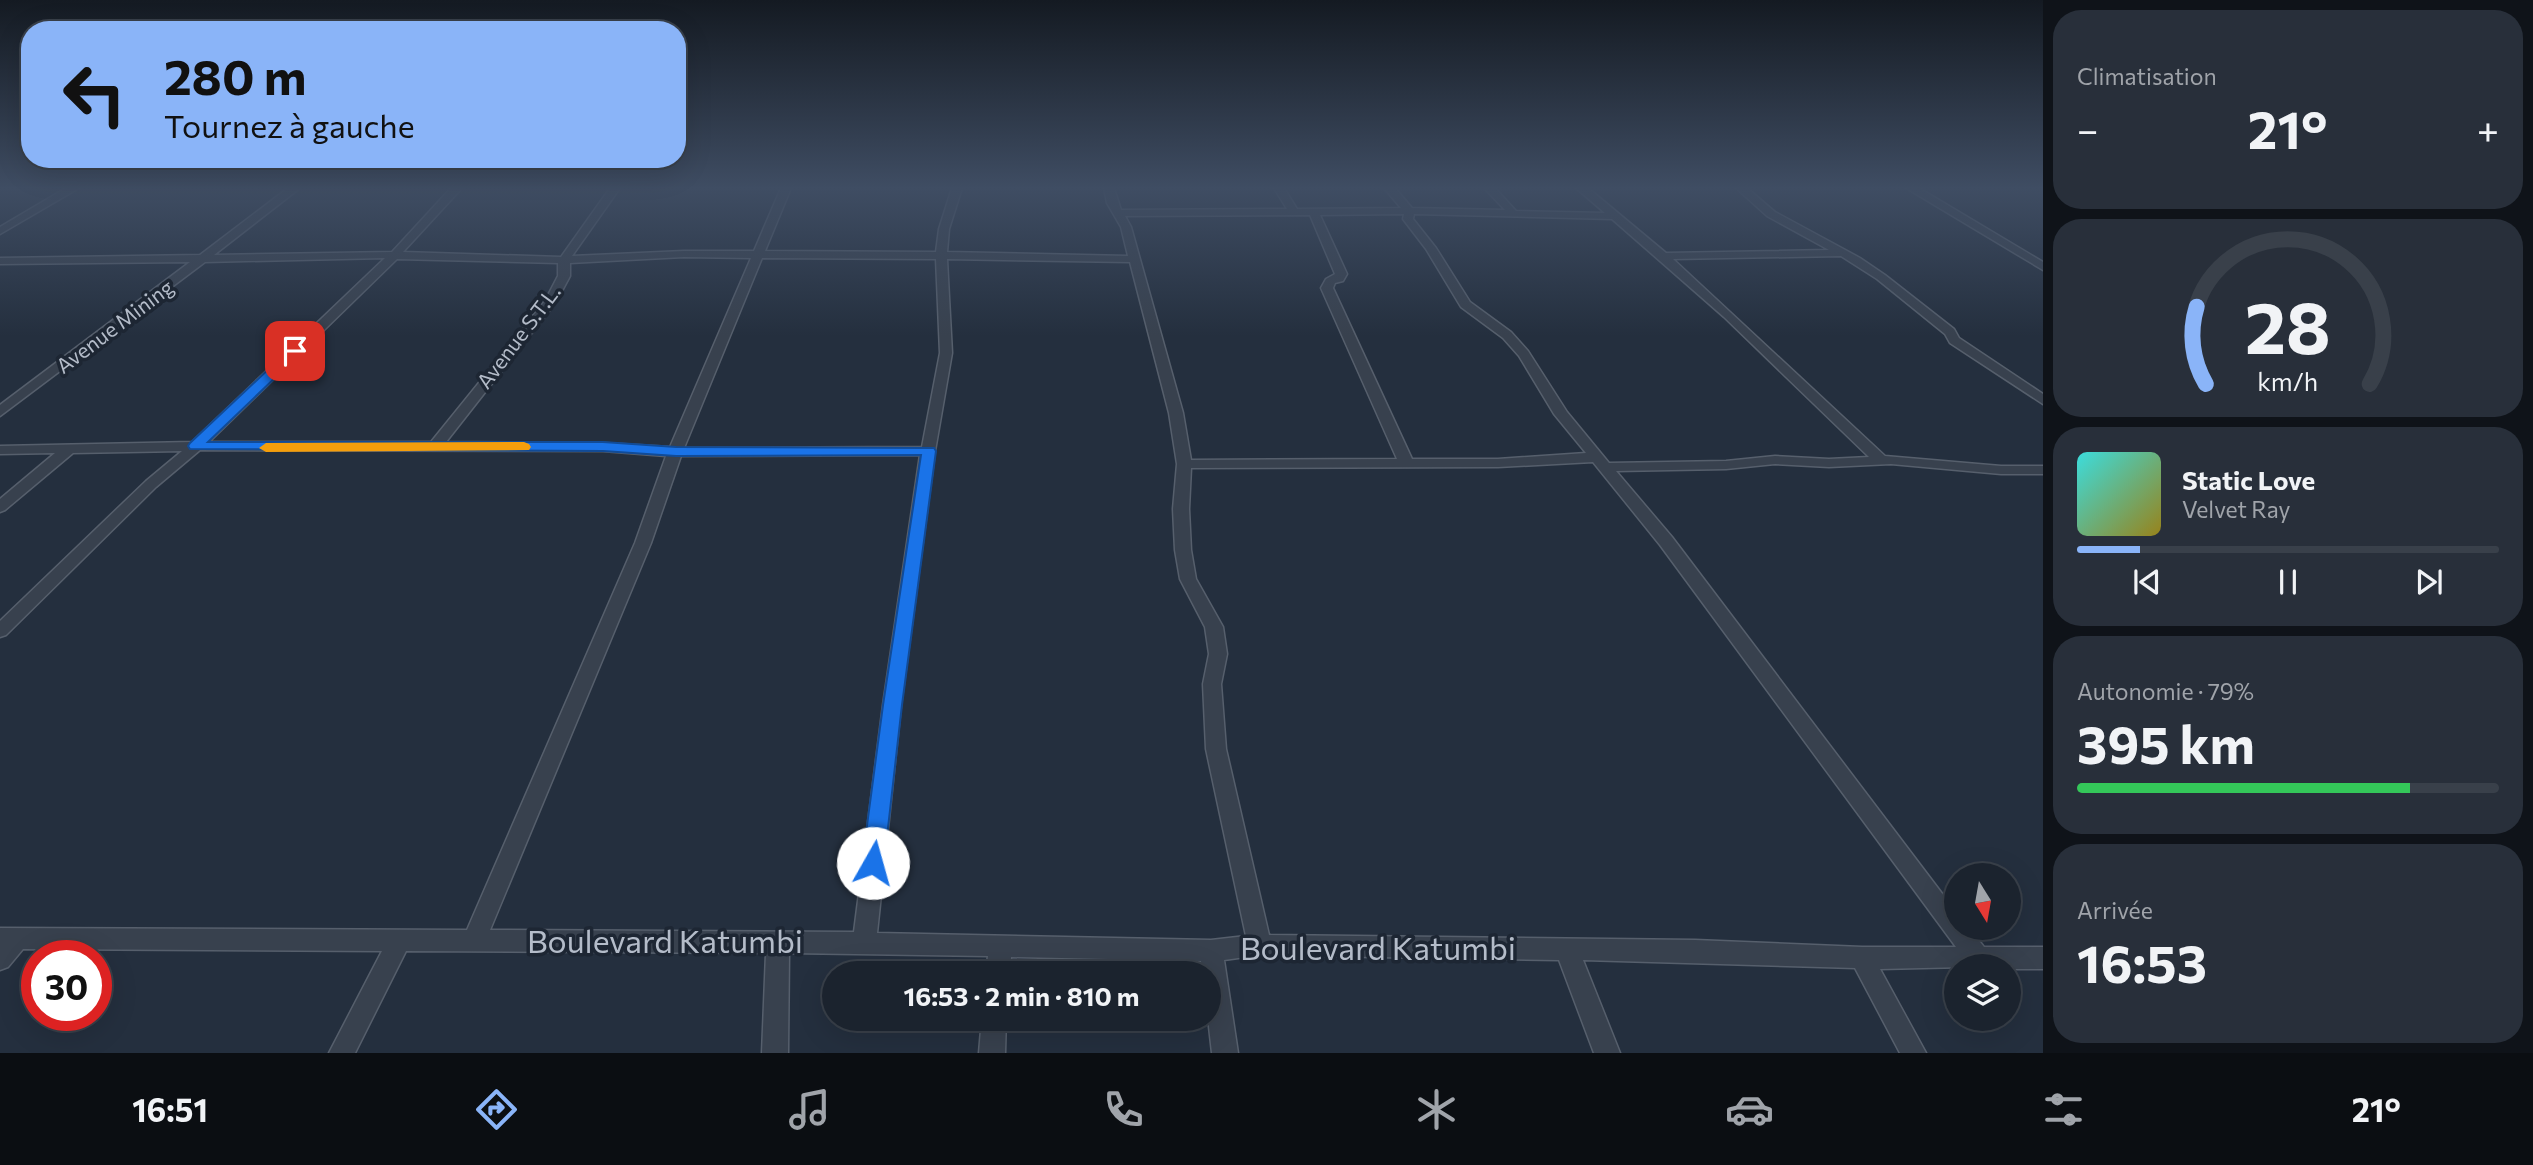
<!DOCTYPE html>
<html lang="fr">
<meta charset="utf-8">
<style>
:root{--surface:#1b232e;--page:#282f3a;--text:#f1f3f6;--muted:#a0a4aa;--line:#39404a;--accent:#8ab4f8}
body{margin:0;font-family:Commissioner,sans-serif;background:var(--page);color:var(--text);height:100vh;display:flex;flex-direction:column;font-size:26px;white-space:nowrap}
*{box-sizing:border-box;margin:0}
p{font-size:23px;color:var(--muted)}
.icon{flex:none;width:38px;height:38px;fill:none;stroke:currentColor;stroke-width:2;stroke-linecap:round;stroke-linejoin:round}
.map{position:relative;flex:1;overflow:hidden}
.side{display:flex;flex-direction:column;gap:10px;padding:10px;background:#0f1319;width:490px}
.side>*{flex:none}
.guide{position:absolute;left:21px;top:21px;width:665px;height:147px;border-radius:28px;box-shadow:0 7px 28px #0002,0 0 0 2px var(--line);background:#8ab4f8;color:#111;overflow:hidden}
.needle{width:46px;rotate:169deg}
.fabs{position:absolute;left:1944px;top:863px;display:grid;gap:14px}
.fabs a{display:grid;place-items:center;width:77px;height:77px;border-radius:50%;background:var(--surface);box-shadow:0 7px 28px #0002,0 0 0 2px var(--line);font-size:35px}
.speed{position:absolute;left:21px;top:940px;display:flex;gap:14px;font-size:35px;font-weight:700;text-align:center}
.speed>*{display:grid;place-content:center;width:91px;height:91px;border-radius:50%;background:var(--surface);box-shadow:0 7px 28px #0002,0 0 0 2px var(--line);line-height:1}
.speed .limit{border:10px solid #d22;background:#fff;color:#111}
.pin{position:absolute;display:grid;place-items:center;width:60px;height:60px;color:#fff;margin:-30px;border-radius:14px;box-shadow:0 4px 10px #0006}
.me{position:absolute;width:77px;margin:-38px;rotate:7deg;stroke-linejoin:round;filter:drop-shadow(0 0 5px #0008)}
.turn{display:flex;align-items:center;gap:24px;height:147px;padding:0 28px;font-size:32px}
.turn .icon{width:91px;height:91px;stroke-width:2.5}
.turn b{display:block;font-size:49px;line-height:60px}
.big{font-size:52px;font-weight:700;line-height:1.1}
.side .card{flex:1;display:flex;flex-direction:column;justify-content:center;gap:10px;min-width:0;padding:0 24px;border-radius:28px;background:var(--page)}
.side .dial{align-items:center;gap:0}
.dial svg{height:182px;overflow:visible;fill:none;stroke:var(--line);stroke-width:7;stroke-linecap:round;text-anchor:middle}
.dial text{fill:var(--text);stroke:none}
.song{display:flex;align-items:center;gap:21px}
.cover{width:84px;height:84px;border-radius:10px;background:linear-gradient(135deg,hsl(180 70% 55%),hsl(50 70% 35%))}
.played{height:7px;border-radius:4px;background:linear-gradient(90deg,var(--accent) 15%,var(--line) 15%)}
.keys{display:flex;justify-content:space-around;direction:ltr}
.heat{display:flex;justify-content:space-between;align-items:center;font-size:38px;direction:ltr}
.charge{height:10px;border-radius:5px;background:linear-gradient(90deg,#34c759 79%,var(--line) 0)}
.trip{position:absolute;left:822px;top:961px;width:399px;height:70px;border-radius:35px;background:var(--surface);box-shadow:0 7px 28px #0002,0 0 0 2px var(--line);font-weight:700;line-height:70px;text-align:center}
.tab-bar{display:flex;height:112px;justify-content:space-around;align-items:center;background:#0b0e12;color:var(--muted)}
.tab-bar .icon{width:49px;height:49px}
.tab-bar .on{color:var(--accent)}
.tab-bar b{font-size:32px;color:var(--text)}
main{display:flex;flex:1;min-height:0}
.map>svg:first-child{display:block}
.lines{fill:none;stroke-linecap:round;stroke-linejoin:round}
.minor-casing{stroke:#565f6c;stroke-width:3}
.minor{fill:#38414e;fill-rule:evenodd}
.route{fill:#1a73e8;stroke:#114b97;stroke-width:2}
.slow{fill:#f59e0b}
.labels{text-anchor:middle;stroke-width:7;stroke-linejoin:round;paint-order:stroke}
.far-street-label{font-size:21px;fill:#b4bcc9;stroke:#1d2633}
.near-street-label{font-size:32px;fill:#b4bcc9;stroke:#1d2633}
</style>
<main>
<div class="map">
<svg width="2043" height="1053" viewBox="0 0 2043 1053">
<rect width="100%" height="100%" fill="#242f3e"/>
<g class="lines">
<!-- minor casing -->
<g class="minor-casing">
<path id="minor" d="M 66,188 L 79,188 L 0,234 L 0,227 Z
M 288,188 L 300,188 L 214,255 L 392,252 L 451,188 L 462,188 L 403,252 L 561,257 L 610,188 L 620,188 L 572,256 L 684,251 L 754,251 L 781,188 L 791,188 L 765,251 L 936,252 L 939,229 L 952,188 L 962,188 L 949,229 L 947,252 L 1128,256 L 1121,227 L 1107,203 L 1104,188 L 1114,188 L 1121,210 L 1287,209 L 1274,188 L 1284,188 L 1297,209 L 1401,208 L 1384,188 L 1395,188 L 1412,208 L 1505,210 L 1484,188 L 1495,188 L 1516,211 L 1605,213 L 1576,188 L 1588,188 L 1666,253 L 1829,250 L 1767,216 L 1736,188 L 1747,188 L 1775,212 L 1860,258 L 1885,275 L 1954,329 L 1959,338 L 2043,394 L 2043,404 L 1950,343 L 1945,334 L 1877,279 L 1841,256 L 1673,259 L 1885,456 L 2001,466 L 2043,466 L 2043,474 L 2001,474 L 1891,464 L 1829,467 L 1775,464 L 1726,469 L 1616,471 L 1672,537 L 1956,912 L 1956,928 L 1969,928 L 1984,947 L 2043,947 L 2043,969 L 2009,969 L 2009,966 L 1880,969 L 1926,1053 L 1900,1053 L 1855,968 L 1583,960 L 1620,1053 L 1594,1053 L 1559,960 L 1260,955 L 1224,960 L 1238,1053 L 1212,1053 L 1208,1018 L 1209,973 L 1202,973 L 1201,961 L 1011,957 L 1010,973 L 986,973 L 988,956 L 789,953 L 788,1053 L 762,1053 L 766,953 L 406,951 L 355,1053 L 329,1053 L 382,951 L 23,949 L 8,967 L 0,970 L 0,928 L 467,930 L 635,543 L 666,456 L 603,451 L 200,450 L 156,487 L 6,635 L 0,637 L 0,621 L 146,481 L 182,451 L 73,453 L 5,510 L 0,512 L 0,499 L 55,453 L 0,454 L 0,446 L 192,442 L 385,258 L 205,262 L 0,416 L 0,405 L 190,262 L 0,264 L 0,258 L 200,255 ZM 1404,214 L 1403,219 L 1426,249 L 1461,307 L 1503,338 L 1519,356 L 1554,414 L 1586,453 L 1498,459 L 1412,459 L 1333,288 L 1335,283 L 1343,281 L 1347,274 L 1320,215 ZM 1414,214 L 1612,219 L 1724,317 L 1869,457 L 1829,459 L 1775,456 L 1726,461 L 1609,463 L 1567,412 L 1528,351 L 1511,332 L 1470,302 L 1436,248 L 1413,219 ZM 1310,215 L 1335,274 L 1326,279 L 1321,288 L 1397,459 L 1191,460 L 1183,413 L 1131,227 L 1125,216 ZM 684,257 L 751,258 L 670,447 L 603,443 L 446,442 L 556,302 L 570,276 L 570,263 ZM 762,258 L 936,259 L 940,353 L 922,447 L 684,448 ZM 397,259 L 558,263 L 558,276 L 545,301 L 431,442 L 209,442 ZM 947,259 L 1130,262 L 1169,413 L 1177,464 L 1173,509 L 1175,550 L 1180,579 L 1205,627 L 1209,654 L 1203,684 L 1206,749 L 1246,936 L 1211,940 L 877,933 L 901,705 L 935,451 L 952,353 ZM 920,455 L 883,705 L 854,932 L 490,930 L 651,543 L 681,456 ZM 1593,462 L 1660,545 L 1956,947 L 1862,947 L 1695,940 L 1269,935 L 1226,749 L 1221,684 L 1227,654 L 1223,627 L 1196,579 L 1191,550 L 1189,509 L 1191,468 L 1498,467 Z
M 1906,188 L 1919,188 L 2043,262 L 2043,270 Z
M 982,1018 L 1006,1018 L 1005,1053 L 979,1053 Z"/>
</g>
<!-- minor -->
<use href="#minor" class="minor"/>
</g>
<!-- sky -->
<linearGradient id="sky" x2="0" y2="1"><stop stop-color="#141a22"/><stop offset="0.56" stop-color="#3f4d63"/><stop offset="1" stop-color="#3f4d63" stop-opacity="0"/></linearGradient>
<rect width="2043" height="336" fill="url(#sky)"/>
<!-- route -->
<path class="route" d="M 295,347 L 300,348 L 300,354 L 208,442 L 603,442 L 676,447 L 934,448 L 936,451 L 902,705 L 884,863 L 881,870 L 873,873 L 865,870 L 862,863 L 883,705 L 921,455 L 676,456 L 603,451 L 190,449 L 188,446 L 190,443 L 291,348 Z"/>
<!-- slow -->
<path class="slow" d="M 524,442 L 529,444 L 531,447 L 529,450 L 266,452 L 259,448 L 266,443 Z"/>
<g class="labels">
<!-- far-street labels -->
<g class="far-street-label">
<text transform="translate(115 327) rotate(-37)" y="7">Avenue Mining</text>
<text transform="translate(519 337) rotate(-53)" y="7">Avenue S.T.L.</text>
</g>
<!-- near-street labels -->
<g class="near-street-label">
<text x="665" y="953">Boulevard Katumbi</text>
<text x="1378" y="960">Boulevard Katumbi</text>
</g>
</g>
</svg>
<div class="fabs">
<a><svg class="needle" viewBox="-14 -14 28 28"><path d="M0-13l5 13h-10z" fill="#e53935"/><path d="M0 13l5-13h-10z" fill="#a0a4aa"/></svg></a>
<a><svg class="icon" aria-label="layers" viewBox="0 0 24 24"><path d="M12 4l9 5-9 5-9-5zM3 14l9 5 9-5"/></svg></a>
</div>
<div class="speed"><div class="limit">30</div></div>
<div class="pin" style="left:295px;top:351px;background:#d93025"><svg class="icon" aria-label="arrive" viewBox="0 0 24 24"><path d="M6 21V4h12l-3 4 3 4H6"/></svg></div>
<svg class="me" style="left:873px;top:863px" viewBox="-20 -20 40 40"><circle r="19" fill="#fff"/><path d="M0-13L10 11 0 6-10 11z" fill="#1a73e8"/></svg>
<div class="trip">16:53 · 2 min · 810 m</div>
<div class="guide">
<div class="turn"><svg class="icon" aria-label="left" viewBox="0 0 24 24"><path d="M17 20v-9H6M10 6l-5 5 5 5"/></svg><div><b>280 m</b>Tournez à gauche</div></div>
</div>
</div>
<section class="side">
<div class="card"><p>Climatisation</p>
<div class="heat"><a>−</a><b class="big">21°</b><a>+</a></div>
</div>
<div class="card dial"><svg viewBox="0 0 100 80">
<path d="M14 69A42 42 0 1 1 86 69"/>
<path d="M14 69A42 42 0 0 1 10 35" stroke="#8ab4f8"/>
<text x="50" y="56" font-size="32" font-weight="700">28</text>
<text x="50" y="72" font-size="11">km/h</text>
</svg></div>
<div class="card">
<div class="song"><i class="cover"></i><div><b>Static Love</b><p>Velvet Ray</p></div></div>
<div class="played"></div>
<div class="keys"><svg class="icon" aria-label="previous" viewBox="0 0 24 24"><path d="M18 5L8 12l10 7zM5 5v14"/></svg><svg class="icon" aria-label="pause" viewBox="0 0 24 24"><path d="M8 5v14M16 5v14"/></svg><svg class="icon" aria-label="next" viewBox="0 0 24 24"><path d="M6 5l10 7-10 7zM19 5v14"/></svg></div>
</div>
<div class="card"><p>Autonomie · 79%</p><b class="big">395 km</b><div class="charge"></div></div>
<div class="card"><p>Arrivée</p><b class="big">16:53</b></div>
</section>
</main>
<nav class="tab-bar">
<b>16:51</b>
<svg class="icon on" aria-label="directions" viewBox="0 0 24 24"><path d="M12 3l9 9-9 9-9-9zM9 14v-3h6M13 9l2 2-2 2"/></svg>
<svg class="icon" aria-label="music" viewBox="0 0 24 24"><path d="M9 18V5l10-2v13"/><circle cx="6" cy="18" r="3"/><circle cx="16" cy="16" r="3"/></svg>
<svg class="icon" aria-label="phone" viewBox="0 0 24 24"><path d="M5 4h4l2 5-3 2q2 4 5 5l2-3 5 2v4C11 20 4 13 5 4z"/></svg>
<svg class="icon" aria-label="climate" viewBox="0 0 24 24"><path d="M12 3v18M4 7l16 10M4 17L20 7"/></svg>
<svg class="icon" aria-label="car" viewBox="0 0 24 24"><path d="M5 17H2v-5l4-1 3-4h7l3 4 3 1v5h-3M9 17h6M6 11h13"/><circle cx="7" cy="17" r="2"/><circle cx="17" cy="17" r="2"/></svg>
<svg class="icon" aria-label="filters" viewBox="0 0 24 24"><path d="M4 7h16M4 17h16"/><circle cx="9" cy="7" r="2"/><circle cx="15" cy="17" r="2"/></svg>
<b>21°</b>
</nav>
